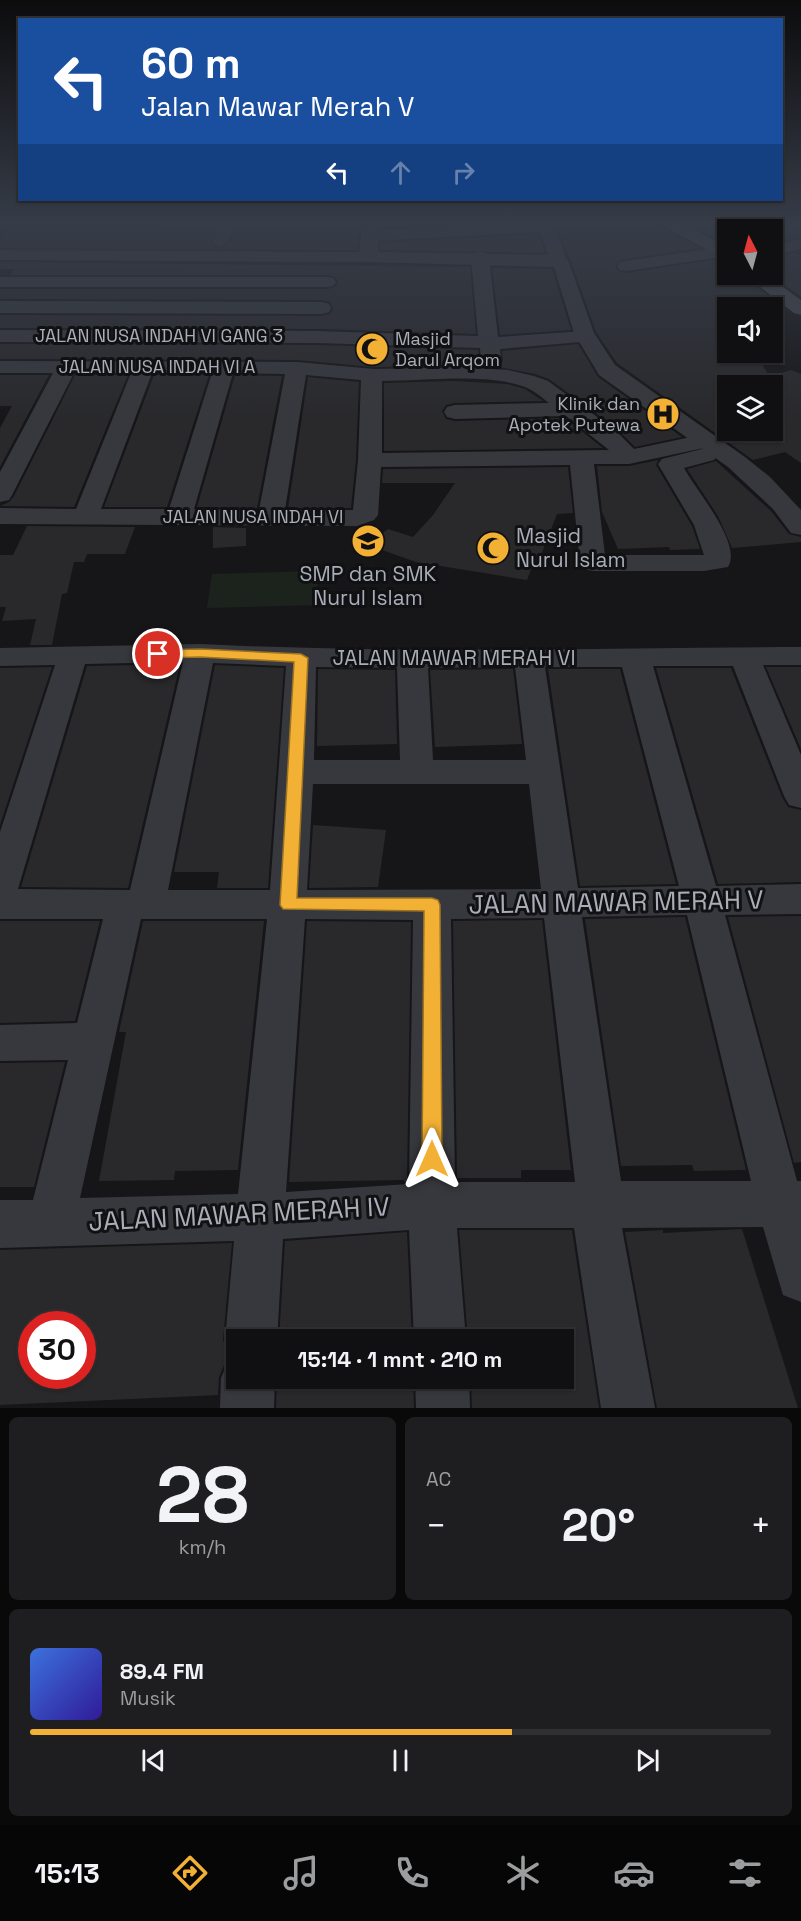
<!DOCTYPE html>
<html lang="id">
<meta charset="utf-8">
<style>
:root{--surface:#101012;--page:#1e1e20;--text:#f1f3f6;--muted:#9c9d9f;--line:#303032;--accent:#f2b134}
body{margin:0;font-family:"Space Grotesk",sans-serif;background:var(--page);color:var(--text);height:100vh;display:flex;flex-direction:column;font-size:22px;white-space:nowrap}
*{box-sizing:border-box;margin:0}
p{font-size:20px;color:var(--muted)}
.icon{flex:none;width:33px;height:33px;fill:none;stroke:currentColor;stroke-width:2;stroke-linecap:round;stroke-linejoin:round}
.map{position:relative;height:1408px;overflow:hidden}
.sheet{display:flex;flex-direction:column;gap:9px;padding:9px;background:#09090a;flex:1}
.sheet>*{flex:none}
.banner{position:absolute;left:18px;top:18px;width:765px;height:183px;border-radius:0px;box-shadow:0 2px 4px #0004,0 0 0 2px var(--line);background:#1a4fa0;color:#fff;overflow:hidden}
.needle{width:39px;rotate:354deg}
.tools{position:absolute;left:717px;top:219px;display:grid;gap:12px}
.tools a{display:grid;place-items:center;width:66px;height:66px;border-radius:0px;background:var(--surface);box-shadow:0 2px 4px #0004,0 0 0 2px var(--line);font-size:30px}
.speed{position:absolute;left:18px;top:1311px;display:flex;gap:12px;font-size:30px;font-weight:700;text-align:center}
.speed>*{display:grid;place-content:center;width:78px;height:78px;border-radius:50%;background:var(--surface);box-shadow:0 2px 4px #0004,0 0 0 2px var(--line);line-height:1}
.speed .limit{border:9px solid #d22;background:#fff;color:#111}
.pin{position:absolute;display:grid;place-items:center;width:51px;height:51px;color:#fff;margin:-26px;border:3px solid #fff;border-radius:50%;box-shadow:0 2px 6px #0007}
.me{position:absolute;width:66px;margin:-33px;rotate:0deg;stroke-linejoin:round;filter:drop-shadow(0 0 4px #0008)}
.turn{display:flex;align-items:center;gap:21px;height:126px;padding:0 24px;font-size:27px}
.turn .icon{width:78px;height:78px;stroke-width:2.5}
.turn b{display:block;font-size:42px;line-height:51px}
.lanes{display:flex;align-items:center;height:57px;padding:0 24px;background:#0003;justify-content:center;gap:30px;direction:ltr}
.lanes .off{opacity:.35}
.big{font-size:45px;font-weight:700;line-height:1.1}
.sheet .tile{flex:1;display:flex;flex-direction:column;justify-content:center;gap:9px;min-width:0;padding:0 21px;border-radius:9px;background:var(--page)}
.sheet .dial{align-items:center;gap:0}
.dial b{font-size:78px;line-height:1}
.song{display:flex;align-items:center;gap:18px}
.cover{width:72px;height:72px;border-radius:9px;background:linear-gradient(135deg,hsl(220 70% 55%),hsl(250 70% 35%))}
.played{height:6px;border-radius:3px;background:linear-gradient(90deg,var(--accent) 65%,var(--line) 65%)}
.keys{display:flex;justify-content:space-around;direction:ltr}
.heat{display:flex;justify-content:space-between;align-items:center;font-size:33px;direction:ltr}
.sheet .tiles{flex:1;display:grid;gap:9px;grid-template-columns:1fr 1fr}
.tile:last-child{grid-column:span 2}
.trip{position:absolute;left:226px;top:1329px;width:348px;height:60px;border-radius:0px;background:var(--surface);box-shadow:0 2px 4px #0004,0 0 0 2px var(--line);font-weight:700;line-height:60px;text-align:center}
.menu{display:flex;height:96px;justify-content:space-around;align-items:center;background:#060607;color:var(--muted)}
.menu .icon{width:42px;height:42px}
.menu .active{color:var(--accent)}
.menu b{font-size:27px;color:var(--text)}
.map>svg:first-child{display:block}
.green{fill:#1c231d}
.building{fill:#29292c;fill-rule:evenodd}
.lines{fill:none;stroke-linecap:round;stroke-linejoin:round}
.minor{fill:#37383d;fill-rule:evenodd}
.tertiary{fill:#37383d;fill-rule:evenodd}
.secondary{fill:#45474d;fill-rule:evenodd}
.primary{fill:#53555c;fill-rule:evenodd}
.route{fill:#f2b134;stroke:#9d7322;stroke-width:1.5}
.labels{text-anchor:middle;stroke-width:6;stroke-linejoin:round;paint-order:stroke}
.far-street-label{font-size:18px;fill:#a8adb8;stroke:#111113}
.far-poi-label{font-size:18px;fill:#a8adb8;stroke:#111113;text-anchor:start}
.poi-label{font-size:21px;fill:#a8adb8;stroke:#111113;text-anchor:start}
.street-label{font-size:21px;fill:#a8adb8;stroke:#111113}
.near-street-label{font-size:26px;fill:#a8adb8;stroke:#111113}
</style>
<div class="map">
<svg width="801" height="1408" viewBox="0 0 801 1408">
<rect width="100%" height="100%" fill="#161618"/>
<!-- green -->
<path class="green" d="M 318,571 L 317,605 L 207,608 L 212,574 Z"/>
<!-- building -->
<path class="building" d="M 216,224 L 210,243 L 219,249 L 230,243 L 236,224 L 360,224 L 357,250 L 0,248 L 0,238 L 10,225 Z
M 380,224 L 469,224 L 380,228 Z
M 554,224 L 662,224 L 664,229 L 699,248 L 620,260 L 615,266 L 618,271 L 626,273 L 720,259 L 728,263 L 728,274 L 741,274 L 787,310 L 777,311 L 783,317 L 772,317 L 772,308 L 728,308 L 728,352 L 755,352 L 772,381 L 772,376 L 791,370 L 801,374 L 801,463 L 785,452 L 753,460 L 617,363 L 596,332 L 570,259 ZM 728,386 L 772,386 L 772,430 L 728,430 Z
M 689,224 L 801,224 L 801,237 L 772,244 L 772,230 L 728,230 L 728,245 Z
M 538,234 L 545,253 L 380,250 L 380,243 Z
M 795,253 L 801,255 L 801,297 L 770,274 L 772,274 L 772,258 Z
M 0,262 L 470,267 L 476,334 L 317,329 L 0,328 L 0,315 L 322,316 L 330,314 L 333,309 L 330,302 L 322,300 L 0,299 L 0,289 L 327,289 L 335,287 L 338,282 L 335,277 L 327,275 L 10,275 L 14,269 L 0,269 Z
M 492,268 L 552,269 L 571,330 L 500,335 Z
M 0,344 L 317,345 L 478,350 L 479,361 L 482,366 L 374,367 L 297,360 L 0,359 Z
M 578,344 L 598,377 L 682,437 L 635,447 L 616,428 L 549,379 L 535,374 L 499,367 L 503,361 L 502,351 Z
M 0,375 L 49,375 L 0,467 L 0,428 L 12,406 L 0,406 Z
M 75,375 L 128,375 L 74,507 L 0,506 L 9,502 L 14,496 Z
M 154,375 L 209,375 L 167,507 L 104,507 Z
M 235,375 L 282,376 L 257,508 L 197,507 Z
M 308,377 L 359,382 L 356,460 L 351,508 L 288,508 Z
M 453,381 L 507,384 L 525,389 L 543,401 L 454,403 L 446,405 L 442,411 L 446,419 L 455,421 L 565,418 L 603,448 L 384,451 L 384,383 Z
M 658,460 L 656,465 L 692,526 L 700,549 L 670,550 L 669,547 L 618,549 L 602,512 L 597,466 L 629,466 Z
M 716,461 L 771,511 L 789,534 L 801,537 L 801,542 L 732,548 L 718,516 L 687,469 Z
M 568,467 L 573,513 L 557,514 L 538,563 L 534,562 L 527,580 L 416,562 L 368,545 L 388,529 L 413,537 L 433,515 L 455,483 L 382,483 L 383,469 Z
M 27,526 L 135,527 L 125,554 L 87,554 L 84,562 L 74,562 L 67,593 L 62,594 L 52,645 L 30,645 L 36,619 L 2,621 L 6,607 L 0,607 L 0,555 L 13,555 Z
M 213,527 L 246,528 L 246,546 L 213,548 Z
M 180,664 L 128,888 L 21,887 L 87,666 Z
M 215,665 L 284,668 L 268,888 L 217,888 L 219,872 L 174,872 Z
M 52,667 L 0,825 L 0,668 Z
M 766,667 L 801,667 L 801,749 Z
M 656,668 L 731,668 L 782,797 L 788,807 L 801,810 L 801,882 L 718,884 Z
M 318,669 L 395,670 L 397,744 L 317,746 Z
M 513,669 L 522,744 L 435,747 L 430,670 Z
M 548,669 L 620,669 L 676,884 L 580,886 Z
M 313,825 L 386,830 L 378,887 L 309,888 Z
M 801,916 L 801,1162 L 794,1163 L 728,917 Z
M 685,917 L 746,1170 L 694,1171 L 692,1165 L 621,1166 L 585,919 Z
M 542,920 L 571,1170 L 521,1170 L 521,1178 L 457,1178 L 453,921 Z
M 0,921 L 100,921 L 75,1021 L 0,1023 Z
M 143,921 L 264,921 L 238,1170 L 175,1171 L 174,1180 L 99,1181 L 126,1032 L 119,1032 Z
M 307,921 L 411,922 L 407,1182 L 404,1182 L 404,1180 L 289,1182 Z
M 65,1062 L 34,1187 L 0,1187 L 0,1063 Z
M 742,1229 L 798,1408 L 657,1408 L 625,1232 L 663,1230 L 663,1233 Z
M 459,1230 L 572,1230 L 599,1408 L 472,1408 L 471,1378 L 564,1378 L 564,1340 L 468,1340 Z
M 407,1232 L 412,1340 L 279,1340 L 285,1241 Z
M 232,1243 L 223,1340 L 230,1356 L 227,1358 L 219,1377 L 218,1395 L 0,1405 L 0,1250 ZM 32,1324 L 82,1324 L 82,1376 L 32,1376 Z
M 277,1378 L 413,1378 L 414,1408 L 276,1408 Z"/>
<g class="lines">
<!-- minor -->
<path class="minor" d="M 218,224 L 234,224 L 228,242 L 220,247 L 212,242 Z
M 511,224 L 552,224 L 560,240 L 567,262 L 564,266 L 552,266 L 540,232 L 371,241 L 363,236 L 371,231 Z
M 801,239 L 801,249 L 772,256 L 772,246 Z
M 723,247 L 728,248 L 728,256 L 626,271 L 620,270 L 617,266 L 620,262 L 626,261 Z
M 0,250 L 368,252 L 374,253 L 377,257 L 374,261 L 368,262 L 0,260 Z
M 480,252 L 486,253 L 489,257 L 498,337 L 585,331 L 592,333 L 595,337 L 592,341 L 500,349 L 501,361 L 498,365 L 491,367 L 484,365 L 481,361 L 480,348 L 317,343 L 0,342 L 0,330 L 317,331 L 478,336 L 471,257 L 474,253 Z
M 0,277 L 327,277 L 333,278 L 336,282 L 333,286 L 327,287 L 0,287 Z
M 0,301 L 322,302 L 329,304 L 331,308 L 329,312 L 322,314 L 0,313 Z
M 0,361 L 297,362 L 374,369 L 461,367 L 508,370 L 534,376 L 548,381 L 615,430 L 634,449 L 705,434 L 713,436 L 717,441 L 713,446 L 629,464 L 594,464 L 605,555 L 704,555 L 694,525 L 658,464 L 662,459 L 706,448 L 714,450 L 718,455 L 714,460 L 684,468 C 695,489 743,544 728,567 L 704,571 L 593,571 L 583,569 L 580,563 L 570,465 L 381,467 L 378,515 L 374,520 L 357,526 L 0,524 L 0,508 L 76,509 L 131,373 L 74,373 L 12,495 L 9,500 L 0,502 L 0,472 L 53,373 L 0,373 ZM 152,373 L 212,373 L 169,509 L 101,509 ZM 233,373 L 285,374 L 259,510 L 194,509 ZM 306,375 L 361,380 L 358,460 L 353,510 L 285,510 ZM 382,381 C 422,381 485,373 522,386 C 532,389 540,396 549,403 L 455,405 L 447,407 L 444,412 L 447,417 L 455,419 L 566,416 L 609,450 L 382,453 Z
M 200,644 C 400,654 601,648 801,647 L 801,665 L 763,665 L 801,755 L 801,808 L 789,805 L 784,796 L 733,666 L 653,666 L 716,886 L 801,884 L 801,914 L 725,915 L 797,1181 L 801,1181 L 801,1302 L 783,1295 L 763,1227 L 622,1228 L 655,1408 L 601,1408 L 574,1228 L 457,1228 L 466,1340 L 414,1340 L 409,1230 L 283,1239 L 277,1340 L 237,1340 L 237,1378 L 275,1378 L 274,1408 L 220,1408 L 221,1378 L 229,1359 L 233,1358 L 225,1340 L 234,1241 L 0,1248 L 0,1200 L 33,1200 L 68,1060 L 0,1061 L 0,1025 L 77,1023 L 103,919 L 0,919 L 0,832 L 55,665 L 0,666 L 0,648 ZM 183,662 L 130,890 L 18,889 L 85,664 ZM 213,663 L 286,666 L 270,890 L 168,890 ZM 316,667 L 397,668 L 400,760 L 314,760 ZM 515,667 L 526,760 L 433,760 L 428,668 ZM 545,667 L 622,667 L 679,886 L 578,888 ZM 313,784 L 529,784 L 541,889 L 307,890 ZM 687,915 L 751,1181 L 621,1181 L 582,917 ZM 544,918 L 575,1182 L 455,1182 L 451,919 ZM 141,919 L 267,919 L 238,1194 L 80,1198 ZM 305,919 L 413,920 L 409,1184 L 286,1192 Z
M 415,1378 L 469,1378 L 470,1408 L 416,1408 Z"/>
<!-- tertiary -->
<path class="tertiary" d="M 362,224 L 378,224 L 378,252 L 551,255 L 568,260 L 594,333 L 615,365 L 745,457 L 770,477 L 801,510 L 801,535 L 791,533 L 773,509 L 728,467 L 599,375 L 574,333 L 554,267 L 368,262 L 362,261 L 359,257 Z"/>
<!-- secondary -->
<path class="secondary" d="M 665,224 L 685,224 L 728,248 L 728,261 L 667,228 Z
M 743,274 L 765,274 L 801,300 L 801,315 L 794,313 Z"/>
<!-- primary -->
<path class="primary" d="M 664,224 L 681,224 L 679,228 L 666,228 Z"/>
</g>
<!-- sky -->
<linearGradient id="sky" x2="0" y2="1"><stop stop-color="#0c0c0d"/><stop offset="0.53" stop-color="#363c48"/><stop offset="1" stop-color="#363c48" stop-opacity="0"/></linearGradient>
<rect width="801" height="421" fill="url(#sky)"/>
<!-- route -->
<path class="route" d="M 200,649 L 301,654 L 308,658 L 297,898 L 432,898 L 438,900 L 440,905 L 442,1159 L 439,1165 L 432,1168 L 425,1165 L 422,1159 L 424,911 L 283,909 L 280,905 L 294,662 L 200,657 L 158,658 L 151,654 L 158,650 Z"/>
<!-- icons -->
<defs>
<g id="mosque-disc" transform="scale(1.725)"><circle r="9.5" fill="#f2b134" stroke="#111113"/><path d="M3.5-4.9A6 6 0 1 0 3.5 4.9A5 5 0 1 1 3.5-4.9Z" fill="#111"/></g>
<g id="hospital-disc" transform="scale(1.725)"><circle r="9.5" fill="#f2b134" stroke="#111113"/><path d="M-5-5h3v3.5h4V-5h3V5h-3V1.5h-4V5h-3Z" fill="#111"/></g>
<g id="school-disc" transform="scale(1.725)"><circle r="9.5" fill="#f2b134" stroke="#111113"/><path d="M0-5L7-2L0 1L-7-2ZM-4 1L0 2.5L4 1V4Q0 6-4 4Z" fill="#111"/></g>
</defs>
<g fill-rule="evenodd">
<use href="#mosque-disc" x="372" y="349"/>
<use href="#hospital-disc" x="663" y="414"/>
<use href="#school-disc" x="368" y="541"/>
<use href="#mosque-disc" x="493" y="548"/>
</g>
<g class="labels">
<!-- far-street labels -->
<g class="far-street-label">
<text x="159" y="342">JALAN NUSA INDAH VI GANG 3</text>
<text x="157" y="373">JALAN NUSA INDAH VI A</text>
<text x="253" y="523">JALAN NUSA INDAH VI</text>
</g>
<!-- far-poi labels -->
<g class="far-poi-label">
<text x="395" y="345">Masjid<tspan x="395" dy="21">Darul Arqom</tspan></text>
<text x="640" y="410" text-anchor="end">Klinik dan<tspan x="640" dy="21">Apotek Putewa</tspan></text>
</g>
<!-- poi labels -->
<g class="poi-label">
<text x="516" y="543">Masjid<tspan x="516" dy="24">Nurul Islam</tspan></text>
<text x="368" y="581" text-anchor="middle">SMP dan SMK<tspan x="368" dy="24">Nurul Islam</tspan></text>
</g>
<!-- street labels -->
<g class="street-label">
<text x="454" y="665">JALAN MAWAR MERAH VI</text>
</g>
<!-- near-street labels -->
<g class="near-street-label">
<text transform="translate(616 902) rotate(-1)" y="9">JALAN MAWAR MERAH V</text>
<text transform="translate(239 1214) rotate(-3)" y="9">JALAN MAWAR MERAH IV</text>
</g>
</g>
</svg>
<div class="tools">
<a><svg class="needle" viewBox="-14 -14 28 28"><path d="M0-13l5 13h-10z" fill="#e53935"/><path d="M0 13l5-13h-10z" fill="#9c9d9f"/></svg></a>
<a><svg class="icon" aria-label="sound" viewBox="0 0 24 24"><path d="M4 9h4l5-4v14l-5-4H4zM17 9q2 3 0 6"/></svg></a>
<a><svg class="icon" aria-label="layers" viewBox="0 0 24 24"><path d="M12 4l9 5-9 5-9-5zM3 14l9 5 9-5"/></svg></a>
</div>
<div class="speed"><div class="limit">30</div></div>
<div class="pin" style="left:158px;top:654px;background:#d93025"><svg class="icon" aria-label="arrive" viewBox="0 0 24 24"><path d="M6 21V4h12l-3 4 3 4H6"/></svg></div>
<svg class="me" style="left:432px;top:1159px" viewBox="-20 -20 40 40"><path d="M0-17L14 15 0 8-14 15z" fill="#f2b134" stroke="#fff" stroke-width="4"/></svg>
<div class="trip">15:14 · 1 mnt · 210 m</div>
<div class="banner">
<div class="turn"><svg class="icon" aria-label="left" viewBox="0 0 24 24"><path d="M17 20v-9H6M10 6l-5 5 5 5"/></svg><div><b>60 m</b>Jalan Mawar Merah V</div></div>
<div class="lanes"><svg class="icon" aria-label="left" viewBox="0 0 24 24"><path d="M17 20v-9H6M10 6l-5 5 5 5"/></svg><svg class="icon off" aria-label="ahead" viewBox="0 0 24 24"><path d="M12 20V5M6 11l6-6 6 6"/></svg><svg class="icon off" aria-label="right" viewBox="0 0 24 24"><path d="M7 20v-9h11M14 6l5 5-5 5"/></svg></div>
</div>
</div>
<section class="sheet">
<div class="tiles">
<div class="tile dial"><b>28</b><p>km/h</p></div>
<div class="tile"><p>AC</p>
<div class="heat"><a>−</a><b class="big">20°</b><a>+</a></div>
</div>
<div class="tile">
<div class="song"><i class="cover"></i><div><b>89.4 FM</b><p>Musik</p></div></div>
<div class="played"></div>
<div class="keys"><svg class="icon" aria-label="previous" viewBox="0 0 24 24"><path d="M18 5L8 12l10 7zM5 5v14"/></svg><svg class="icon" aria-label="pause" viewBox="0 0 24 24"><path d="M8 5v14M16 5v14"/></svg><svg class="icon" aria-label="next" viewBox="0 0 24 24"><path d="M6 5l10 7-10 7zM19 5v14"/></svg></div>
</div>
</div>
</section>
<nav class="menu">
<b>15:13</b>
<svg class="icon active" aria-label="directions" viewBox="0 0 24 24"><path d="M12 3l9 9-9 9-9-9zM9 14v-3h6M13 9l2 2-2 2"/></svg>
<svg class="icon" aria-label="music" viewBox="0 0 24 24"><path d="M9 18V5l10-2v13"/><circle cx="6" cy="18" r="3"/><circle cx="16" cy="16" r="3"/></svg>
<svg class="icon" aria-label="phone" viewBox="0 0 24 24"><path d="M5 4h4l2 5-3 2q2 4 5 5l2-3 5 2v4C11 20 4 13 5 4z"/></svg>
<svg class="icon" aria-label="climate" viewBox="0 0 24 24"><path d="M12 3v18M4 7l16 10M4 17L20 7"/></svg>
<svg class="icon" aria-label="car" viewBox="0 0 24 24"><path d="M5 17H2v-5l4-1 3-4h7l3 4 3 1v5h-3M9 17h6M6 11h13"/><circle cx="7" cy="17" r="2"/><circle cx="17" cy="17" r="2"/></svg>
<svg class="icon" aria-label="filters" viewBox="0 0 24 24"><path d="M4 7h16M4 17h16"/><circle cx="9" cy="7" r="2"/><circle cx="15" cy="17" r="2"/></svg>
</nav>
